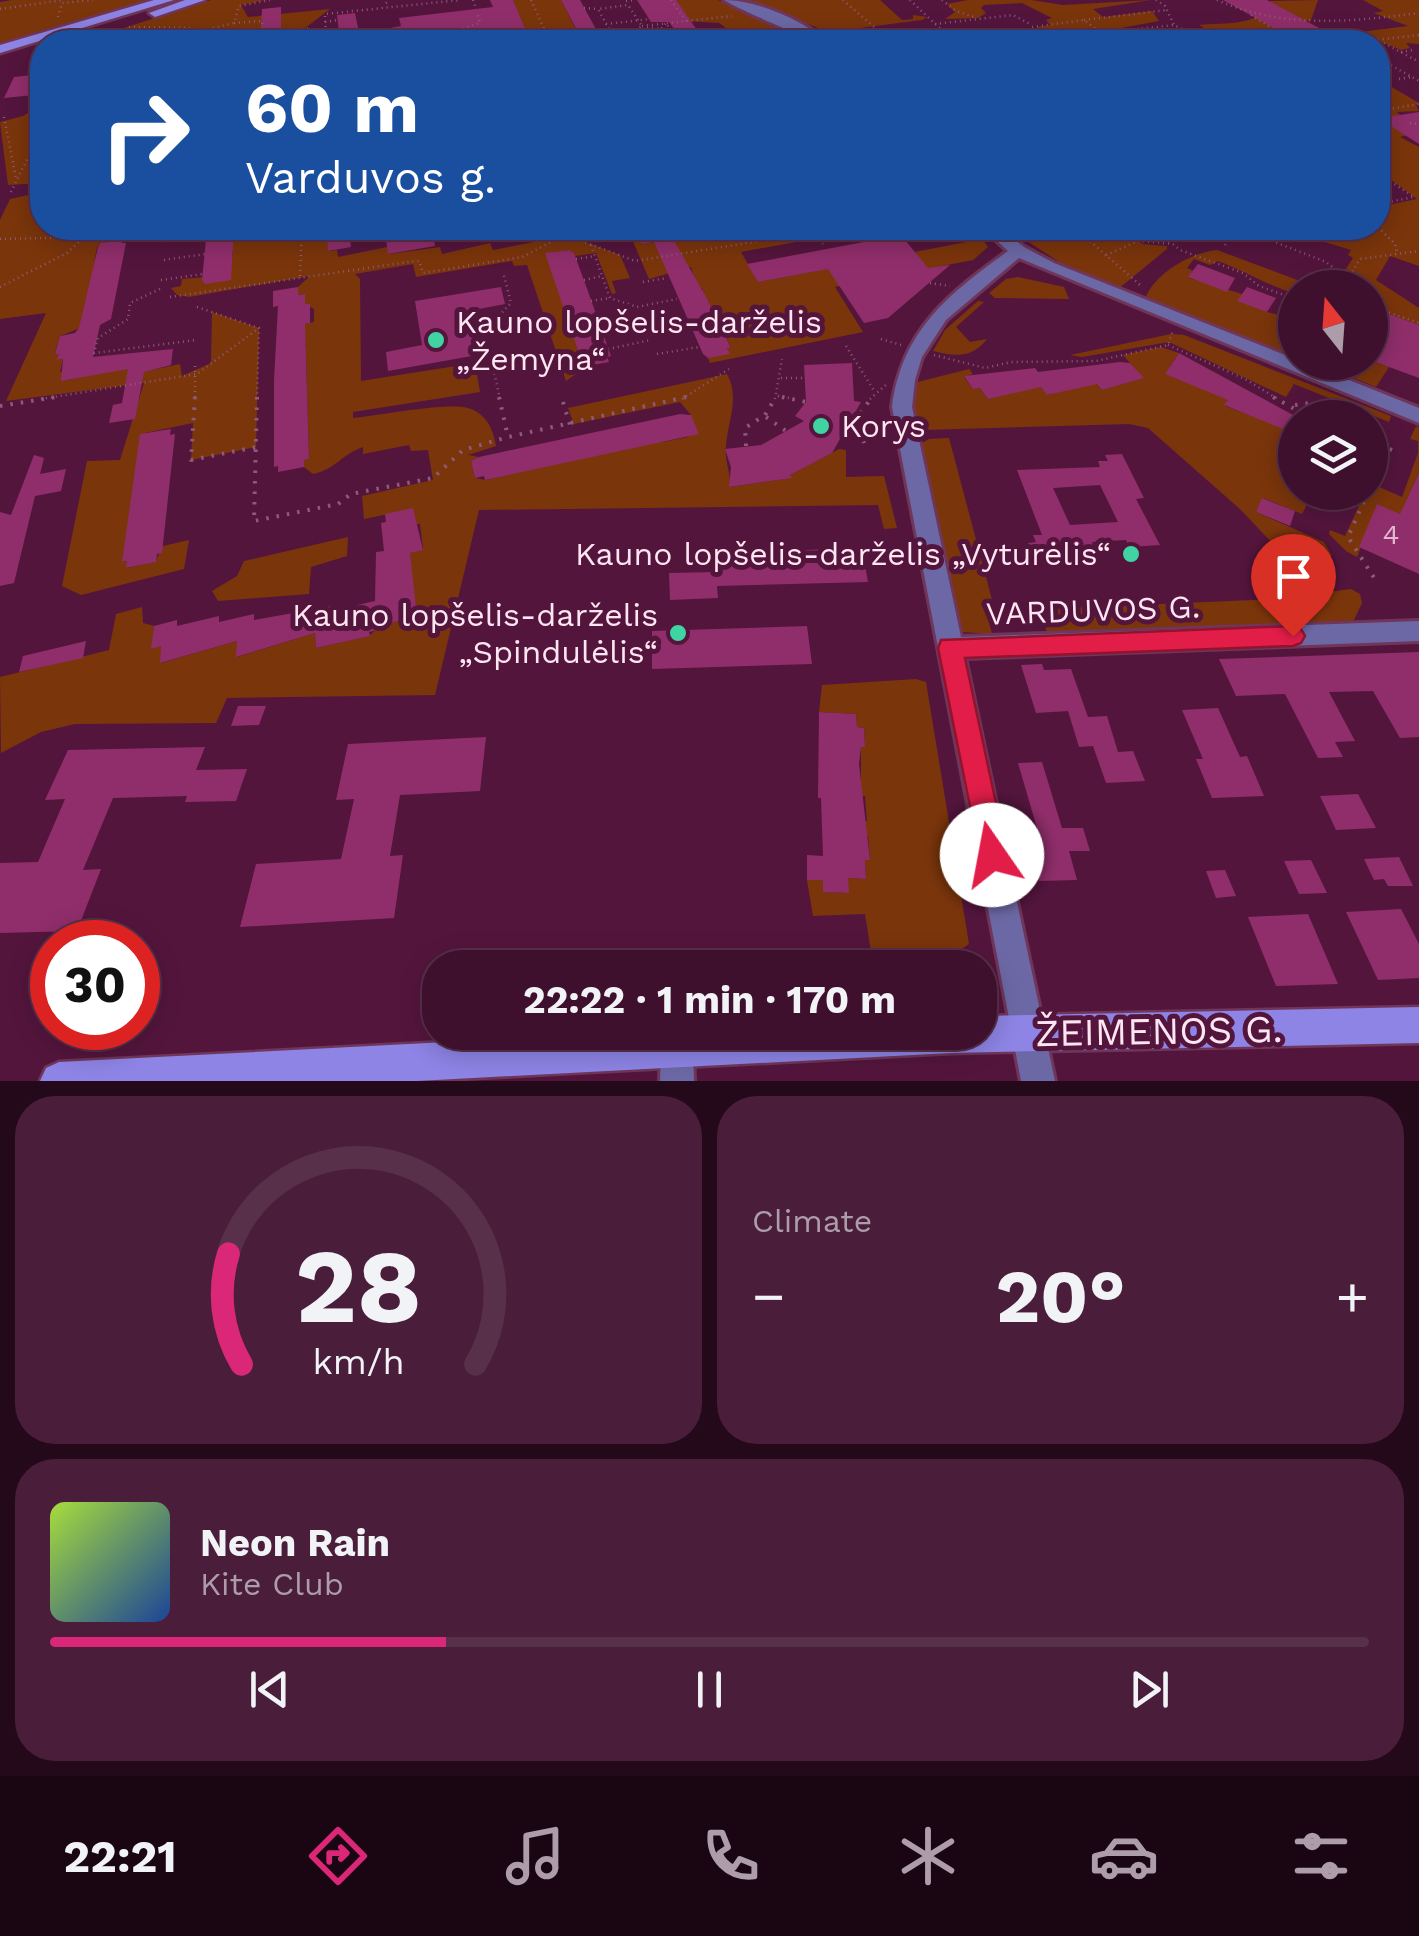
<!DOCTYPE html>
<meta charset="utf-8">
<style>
:root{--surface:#3f102e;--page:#4a1e3a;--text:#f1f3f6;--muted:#ad9daa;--line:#58304a;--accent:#db2777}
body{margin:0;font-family:"Work Sans",sans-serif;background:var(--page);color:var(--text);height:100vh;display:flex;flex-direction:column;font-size:38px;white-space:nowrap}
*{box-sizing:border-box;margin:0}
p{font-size:32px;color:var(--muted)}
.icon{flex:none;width:55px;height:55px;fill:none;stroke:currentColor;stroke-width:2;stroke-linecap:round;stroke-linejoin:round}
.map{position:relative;height:1081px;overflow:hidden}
.drawer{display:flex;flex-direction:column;gap:15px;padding:15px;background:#230919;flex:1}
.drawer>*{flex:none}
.top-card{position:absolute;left:30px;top:30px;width:1360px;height:210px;border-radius:40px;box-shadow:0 5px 25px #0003,0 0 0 2px var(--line);background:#1a4fa0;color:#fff;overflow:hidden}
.needle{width:65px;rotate:343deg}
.buttons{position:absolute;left:1278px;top:270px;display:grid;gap:20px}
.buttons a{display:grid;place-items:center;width:110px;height:110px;border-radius:50%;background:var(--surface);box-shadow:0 5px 25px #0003,0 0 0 2px var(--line);font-size:50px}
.speed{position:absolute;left:30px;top:920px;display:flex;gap:20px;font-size:50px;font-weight:700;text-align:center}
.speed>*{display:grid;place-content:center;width:130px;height:130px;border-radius:50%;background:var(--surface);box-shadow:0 5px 25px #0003,0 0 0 2px var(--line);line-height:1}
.speed .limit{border:15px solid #d22;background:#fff;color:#111}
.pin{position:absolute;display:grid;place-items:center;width:85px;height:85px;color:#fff;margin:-102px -42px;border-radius:50% 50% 50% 0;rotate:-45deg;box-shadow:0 0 10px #0007}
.pin .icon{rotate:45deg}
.me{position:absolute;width:110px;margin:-55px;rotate:348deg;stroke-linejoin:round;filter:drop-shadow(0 0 8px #0008)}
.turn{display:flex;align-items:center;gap:35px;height:210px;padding:0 50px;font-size:45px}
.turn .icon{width:130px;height:130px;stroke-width:2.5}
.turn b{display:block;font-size:70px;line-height:85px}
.big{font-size:75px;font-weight:700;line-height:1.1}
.drawer .card{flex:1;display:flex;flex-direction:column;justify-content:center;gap:15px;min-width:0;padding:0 35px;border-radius:40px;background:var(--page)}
.drawer .dial{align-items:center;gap:0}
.dial svg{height:260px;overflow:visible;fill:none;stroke:var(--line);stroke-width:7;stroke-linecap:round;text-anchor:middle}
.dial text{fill:var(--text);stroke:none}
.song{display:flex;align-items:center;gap:30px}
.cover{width:120px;height:120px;border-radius:15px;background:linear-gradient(135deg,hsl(80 70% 55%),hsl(220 70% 35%))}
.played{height:10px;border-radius:5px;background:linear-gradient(90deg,var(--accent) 30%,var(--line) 30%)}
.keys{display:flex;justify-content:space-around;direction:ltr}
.heat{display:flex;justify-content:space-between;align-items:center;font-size:55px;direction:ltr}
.drawer .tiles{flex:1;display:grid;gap:15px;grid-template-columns:1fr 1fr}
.card:last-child{grid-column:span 2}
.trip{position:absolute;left:422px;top:950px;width:575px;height:100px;border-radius:40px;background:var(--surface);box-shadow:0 5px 25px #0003,0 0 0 2px var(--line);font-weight:700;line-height:100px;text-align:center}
.tab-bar{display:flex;height:160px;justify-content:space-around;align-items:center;background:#190612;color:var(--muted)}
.tab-bar .icon{width:70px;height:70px}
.tab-bar .on{color:var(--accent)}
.tab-bar b{font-size:45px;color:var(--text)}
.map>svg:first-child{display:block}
.green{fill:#7b350b}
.building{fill:#902e6b;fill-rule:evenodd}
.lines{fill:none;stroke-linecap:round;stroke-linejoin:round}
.minor-casing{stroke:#6f365a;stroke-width:6}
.secondary-casing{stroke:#6f365a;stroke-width:5}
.path-far1{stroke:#8d5b79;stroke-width:2.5;stroke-dasharray:1 4;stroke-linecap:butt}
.path{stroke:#8d5b79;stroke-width:4;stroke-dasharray:2.5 8;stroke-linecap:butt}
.minor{fill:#6c68a5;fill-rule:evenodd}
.secondary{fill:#8d84e5;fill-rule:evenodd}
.route{fill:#e11d48;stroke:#92132f;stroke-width:2.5}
.poi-dot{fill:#3fd4a2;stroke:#54153d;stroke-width:4}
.labels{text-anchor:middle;stroke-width:10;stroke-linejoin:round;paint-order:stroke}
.number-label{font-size:28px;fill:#e2b7d0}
.poi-label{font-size:32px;fill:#fde5f1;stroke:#54153d;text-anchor:start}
.street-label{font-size:32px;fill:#fde5f1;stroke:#54153d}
.near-street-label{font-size:38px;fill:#fde5f1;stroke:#54153d}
</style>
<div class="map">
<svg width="1419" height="1081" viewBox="0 0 1419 1081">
<rect width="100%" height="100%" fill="#54153d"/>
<!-- green -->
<path class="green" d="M 12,0 L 158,0 L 0,46 L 0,2 Z
M 211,0 L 265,0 L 241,5 L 248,17 L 330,9 L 296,35 L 261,39 L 260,42 L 201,42 L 203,37 L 198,33 L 155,42 L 94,42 L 105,34 Z
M 513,0 L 561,0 L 582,42 L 520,42 L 525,31 Z
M 654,0 L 718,0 L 789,29 L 809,42 L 736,42 L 743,40 L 719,23 L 686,21 Z
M 744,0 L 880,0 L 902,20 L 913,19 L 913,15 L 927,17 L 922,20 L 829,32 Z
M 968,0 L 1031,0 L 1063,5 L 1151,0 L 1093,9 L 1103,17 L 1152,11 L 1159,21 L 1089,34 L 1094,37 L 1116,35 L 1132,42 L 1058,42 L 1037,27 L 1050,25 L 1046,20 L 1052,18 L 1022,3 L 984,5 L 981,8 L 986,13 L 978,18 L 945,19 L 955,12 L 947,4 Z
M 1318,0 L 1311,20 L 1278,29 L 1283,33 L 1314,32 L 1266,39 L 1256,34 L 1222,39 L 1199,25 C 1222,22 1261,28 1270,1 Z
M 1363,0 L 1419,0 L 1419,44 L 1406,43 L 1410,48 L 1401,50 C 1381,40 1361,39 1341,29 L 1352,33 L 1408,26 L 1374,13 L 1383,11 Z
M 1378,79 L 1419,103 L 1416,105 L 1419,111 L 1397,112 L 1400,115 L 1384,122 L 1408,135 L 1400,137 L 1419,147 L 1419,266 L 1390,256 L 1376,280 L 1419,308 L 1419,325 L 1370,307 L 1370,288 L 1334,287 L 1353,258 L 1348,255 L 1351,250 L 1298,234 L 1300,228 L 1378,228 L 1378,207 L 1417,199 L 1378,170 L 1378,109 L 1393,106 L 1378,96 Z
M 42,104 L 42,183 L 8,185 L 0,122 L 23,116 Z
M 42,192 L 42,228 L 148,228 L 143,228 L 147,230 L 145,235 L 102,243 L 97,247 L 83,327 L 60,336 L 55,353 L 59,354 L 58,360 L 63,359 L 60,372 L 68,371 L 67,380 L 128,367 L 128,375 L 180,364 L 182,376 L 211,363 L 212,312 L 259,328 L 256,447 L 191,460 L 193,423 L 145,433 L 123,562 L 127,561 L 127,568 L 155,562 L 163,546 L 189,540 L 184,569 L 81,595 L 62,586 L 87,461 L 120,460 L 144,383 L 6,401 L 46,313 L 0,319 L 0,220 L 10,199 Z
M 235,228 L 263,228 L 263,237 L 277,235 L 277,228 L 319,228 L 320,238 L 328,242 L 329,251 L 337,250 L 338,257 L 387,247 L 389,254 L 440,247 L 442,254 L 490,243 L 493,250 L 534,242 L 532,231 L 548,228 L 620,255 L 630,278 L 612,281 L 616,293 L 612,294 L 596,253 L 575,256 L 568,250 L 550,253 L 558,291 L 562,291 L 565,313 L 569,313 L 573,336 L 577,336 L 577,347 L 587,366 L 566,381 L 527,265 L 514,266 L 512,261 L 416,277 L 413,264 L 355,274 L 360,279 L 361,381 L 475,363 L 480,392 L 353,412 L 353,418 C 382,415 436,404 463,407 C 484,410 493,427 496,446 L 468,455 L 479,457 L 471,461 L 475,478 L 486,480 L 619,448 L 621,451 L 661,439 L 663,442 L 688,437 L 691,415 L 680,402 L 574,424 L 568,408 L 727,374 C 740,399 728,420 726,446 C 724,459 731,473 730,487 L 791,478 L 790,475 L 839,449 L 846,450 L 846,477 L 884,476 L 897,528 L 884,529 L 878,505 L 479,510 L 435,695 L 227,698 L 216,723 L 75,724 L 41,732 L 1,753 L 0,677 L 109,650 L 116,614 L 142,607 L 143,623 L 154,626 L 152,648 L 161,646 L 161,663 L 237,641 L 237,657 L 315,633 L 316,648 L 369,636 L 381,625 L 403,620 L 402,611 L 416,607 L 406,554 L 423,549 L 420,524 L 415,524 L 412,509 L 364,519 L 362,496 L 433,480 L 428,450 L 411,451 L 409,445 L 363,454 L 363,447 C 342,454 335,470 313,474 L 304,467 L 304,460 L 309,459 L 306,359 L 301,350 L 306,348 L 301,325 L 314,322 L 314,309 L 305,304 L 305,294 L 298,295 L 298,287 L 310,276 L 189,297 L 177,295 L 171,288 L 181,286 L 182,279 L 231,275 L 229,256 L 233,255 L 230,236 L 234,235 Z
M 691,228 L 873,228 L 741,252 L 758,282 L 982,239 L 988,247 L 973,260 L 835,287 L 863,332 L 710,363 L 708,358 L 731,347 L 724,334 L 720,334 L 713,310 L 708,310 L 702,288 L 698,289 L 691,267 L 649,279 L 632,239 L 639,238 L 642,244 L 667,240 Z
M 1007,228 L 1115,228 L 1143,244 L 1167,246 L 1167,249 L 1118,289 L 1070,269 Z
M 1217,250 L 1316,287 L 1325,286 L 1295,288 L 1295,294 C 1267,285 1245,271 1218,261 L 1210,265 L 1194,259 L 1187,268 L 1193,271 L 1189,278 L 1242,294 L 1267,312 L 1295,319 L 1295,357 L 1145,299 C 1155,273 1190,253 1217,250 Z
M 1018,277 L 1064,287 L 1069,299 L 995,298 L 989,293 L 1006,279 Z
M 978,301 L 984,302 L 956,327 L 970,342 L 987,339 C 972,358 956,357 933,351 L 945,330 Z
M 1171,334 L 1184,335 L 1391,416 L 1389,422 L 1294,384 L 1286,397 L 1169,342 L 1082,357 L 1070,355 Z
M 1161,347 L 1179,353 L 1170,366 L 1172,377 L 1229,397 L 1225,406 L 1287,429 L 1283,437 L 1295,442 L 1295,492 L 1313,493 L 1302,514 L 1263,498 L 1256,512 L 1324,542 L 1332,556 L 1304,561 L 1328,592 L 1351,589 L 1360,594 L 1362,603 L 1354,620 L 1338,627 L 1047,633 L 1043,620 L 989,622 L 992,634 L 962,632 L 919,445 L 929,439 L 949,438 L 995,611 L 1323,597 L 1241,510 L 1148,428 L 1129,424 L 923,430 L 915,425 L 914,383 L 969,369 L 973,374 L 964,377 L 973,389 L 980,388 L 988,399 L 1039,385 L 1048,395 L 1094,381 L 1102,390 L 1143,378 L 1123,355 Z
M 1370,360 L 1389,367 L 1376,387 L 1334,370 L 1339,363 Z
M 1416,426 L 1419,427 L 1419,473 L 1407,499 L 1419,522 L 1377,505 L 1357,557 L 1346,551 L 1329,534 L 1330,530 L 1345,536 L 1364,495 L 1360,493 L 1370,492 L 1370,483 L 1402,497 L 1418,453 L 1418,441 L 1410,439 Z
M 348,537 L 347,556 L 311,567 L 309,594 L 218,601 L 212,591 L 237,576 L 244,561 Z
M 916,679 L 926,682 L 969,944 L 936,967 L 828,967 L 842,959 L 872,958 L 865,914 L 813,916 L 807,880 L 823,880 L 824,892 L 848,893 L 848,878 L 866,879 L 865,860 L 870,860 L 868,836 L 864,835 L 863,821 L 867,821 L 865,796 L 861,796 L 861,747 L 865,747 L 864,728 L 857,727 L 856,714 L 819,712 L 822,685 Z"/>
<!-- building -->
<path class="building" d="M 490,0 L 513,0 L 526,31 L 445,42 L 393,42 L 390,28 L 401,26 L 399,18 L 493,7 Z
M 561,0 L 580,0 L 603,42 L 583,42 Z
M 637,0 L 676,0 L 697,30 L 677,33 L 669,22 L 651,22 Z
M 1223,0 L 1267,0 L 1319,28 L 1283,33 Z
M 281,7 L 281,42 L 260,42 L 262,9 Z
M 355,13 L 361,42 L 340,42 L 337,15 Z
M 42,74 L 34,95 L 4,98 L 14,77 Z
M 1419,112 L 1419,144 L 1383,121 L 1391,120 L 1387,117 Z
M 234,228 L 231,280 L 205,284 L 202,280 L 207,229 Z
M 327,228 L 349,228 L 351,247 L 328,251 Z
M 634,228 L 688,228 L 689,236 L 673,239 L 705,295 L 731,348 L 727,348 L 730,354 L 708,358 L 703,354 L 654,242 L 642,244 Z
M 432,232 L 435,246 L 388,254 L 386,239 Z
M 901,235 L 928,268 L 950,265 L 888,318 L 864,323 L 828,269 L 758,282 L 747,264 Z
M 122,240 L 122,243 L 126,243 L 111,319 L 100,325 L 93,357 L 173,349 L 171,365 L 144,372 L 135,419 L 109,423 L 113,405 L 122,403 L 128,369 L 61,381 L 63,359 L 57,360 L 59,354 L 55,354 L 60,336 L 75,333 L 79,328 L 98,247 L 101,243 Z
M 569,250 L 574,253 L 590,297 L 611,356 L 607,357 L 609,362 L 587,366 L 582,362 L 545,253 Z
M 1198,264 L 1235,278 L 1227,292 L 1188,277 Z
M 298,287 L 298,295 L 305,294 L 305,304 L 310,304 L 310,323 L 305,324 L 309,459 L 304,460 L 304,467 L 278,472 L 278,466 L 274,467 L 274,380 L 278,306 L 273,307 L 273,291 Z
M 501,287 L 505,304 L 474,310 L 483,354 L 388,371 L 386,352 L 422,345 L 415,301 Z
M 1247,287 L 1276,298 L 1267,312 L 1237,301 Z
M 1370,307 L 1419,325 L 1419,378 L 1370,360 Z
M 1179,353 L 1295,416 L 1295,434 L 1224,405 L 1228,400 L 1165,374 Z
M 1120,362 L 1130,363 L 1144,378 L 1102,390 L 1097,384 L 1047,395 L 1041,387 L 988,399 L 980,388 L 973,389 L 964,376 L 1035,368 L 1038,372 Z
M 852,363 L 854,401 L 861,402 L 832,453 L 790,475 L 792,478 L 729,487 L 731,467 L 725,449 L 761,445 L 804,421 L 795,416 L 806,402 L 804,365 Z
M 680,414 L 691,415 L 699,434 L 485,480 L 484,476 L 475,478 L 471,461 L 479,457 Z
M 171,429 L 170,435 L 175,434 L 162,553 L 157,554 L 156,562 L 126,568 L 127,561 L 122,562 L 140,434 Z
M 1122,454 L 1144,498 L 1136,499 L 1160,545 L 1129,547 L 1126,540 L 1092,542 L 1094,548 L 1075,549 L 1078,555 L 1033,558 L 1028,543 L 1036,542 L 1033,535 L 1042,535 L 1017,470 L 1100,467 L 1098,461 L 1108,461 L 1105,455 ZM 1100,485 L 1118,522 L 1070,525 L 1053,488 Z
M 34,455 L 44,458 L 40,474 L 66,469 L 61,491 L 35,496 L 14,583 L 0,586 L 0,512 L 11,515 Z
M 1419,473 L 1419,574 L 1359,547 L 1377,504 L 1400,514 Z
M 1262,498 L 1295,511 L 1290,526 L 1256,512 Z
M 413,508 L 423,550 L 410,553 L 416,607 L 402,611 L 403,620 L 381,625 L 381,629 L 369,632 L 370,636 L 316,648 L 315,633 L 236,657 L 237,641 L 160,663 L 161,646 L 151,649 L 154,626 L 177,620 L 177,626 L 219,616 L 219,622 L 254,614 L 254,620 L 332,606 L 332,611 L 375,601 L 376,552 L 384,551 L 381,523 L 386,522 L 385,514 Z
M 862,548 L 868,582 L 717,586 L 718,598 L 670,600 L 669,573 L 716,572 L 715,553 Z
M 807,626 L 812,664 L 652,669 L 652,631 Z
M 86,641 L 83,658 L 19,672 L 23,656 Z
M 1419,652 L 1419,737 L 1400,738 L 1373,691 L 1329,692 L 1355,741 L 1335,742 L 1343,757 L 1318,758 L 1285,694 L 1236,696 L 1219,659 Z
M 1042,664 L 1044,670 L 1071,669 L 1088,717 L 1107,716 L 1118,752 L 1133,751 L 1145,781 L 1106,783 L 1093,746 L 1079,747 L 1068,711 L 1036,713 L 1021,665 Z
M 238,706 L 266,706 L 259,725 L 231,726 Z
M 1218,708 L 1240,757 L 1247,756 L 1264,796 L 1212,798 L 1196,759 L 1203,759 L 1182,710 Z
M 819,712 L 856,714 L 857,727 L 864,728 L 865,747 L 861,747 L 859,764 L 870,860 L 865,860 L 866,879 L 848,878 L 849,893 L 823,892 L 823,880 L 807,880 L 807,855 L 823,856 L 821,798 L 818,798 Z
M 486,737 L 480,791 L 400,795 L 390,856 L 403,855 L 394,918 L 240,927 L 256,864 L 341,859 L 354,799 L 336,800 L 348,744 Z
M 205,747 L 196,770 L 247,769 L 236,801 L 185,802 L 187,796 L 113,798 L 83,870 L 101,869 L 77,931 L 0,933 L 0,863 L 38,862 L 65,799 L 45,800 L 68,750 Z
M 1042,762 L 1062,828 L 1083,828 L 1090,851 L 1069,851 L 1077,880 L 1039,881 L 1026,828 L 1037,828 L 1018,763 Z
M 1358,794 L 1376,828 L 1336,830 L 1320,796 Z
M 1399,857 L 1413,886 L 1388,886 L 1384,879 L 1374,880 L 1364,859 Z
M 1311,860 L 1327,893 L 1299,894 L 1284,861 Z
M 1225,870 L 1236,896 L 1216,898 L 1206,871 Z
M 1401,909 L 1419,944 L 1419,978 L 1378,980 L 1346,912 Z
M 1308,914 L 1338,984 L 1276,986 L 1248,917 Z"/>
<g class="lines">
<!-- minor casing -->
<g class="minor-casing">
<path id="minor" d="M 724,0 C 756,0 804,20 827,42 C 814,43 738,9 724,0 Z
M 983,228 L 1000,228 L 1024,247 L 1054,263 L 1295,359 L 1295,362 L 1304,362 L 1419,408 L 1419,423 L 1019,258 L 946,320 L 922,357 L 915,380 L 912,407 L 961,637 L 1419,621 L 1419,641 L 965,658 L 1055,1081 L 1021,1081 L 892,407 C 902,330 949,294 1008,251 Z
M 677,1033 L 689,1037 L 693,1049 L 694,1081 L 660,1081 L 661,1049 L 665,1037 Z"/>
</g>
<!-- secondary casing -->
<g class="secondary-casing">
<path id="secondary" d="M 154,0 L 174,0 L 0,53 L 0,45 Z
M 185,0 L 205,0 L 155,17 L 149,13 Z
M 1419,1007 L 1419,1043 L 951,1053 L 417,1081 L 40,1081 L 46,1068 L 59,1062 L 644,1032 L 980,1032 L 980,1016 Z"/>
</g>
<!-- path-far1 -->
<path class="path-far1" d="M 473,0 L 476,9
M 531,0 L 550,42
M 671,0 L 686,21
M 843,0 L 881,33 L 900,42
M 910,0 L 949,37 L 999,35 L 1037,42
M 942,0 L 956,11 L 974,17
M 1156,0 L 1165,6 L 1174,25
M 1217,0 C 1283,29 1349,22 1419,13
M 626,1 L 635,0
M 386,3 L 389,0
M 584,8 L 598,9
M 0,9 L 63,0
M 1251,15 L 1294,42 L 1340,35
M 58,17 L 62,3 L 93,0
M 1084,20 L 1167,10
M 325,22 L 338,20
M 234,23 L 262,21 L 263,32
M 606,24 L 650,19
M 935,24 L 1013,15 L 1032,25
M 642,26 L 732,16
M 129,27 L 188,28 L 236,35
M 647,27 L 661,29 L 666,23 L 675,37 L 696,42
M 1032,27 L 1084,20 L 1101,33 L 1174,25 L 1206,41
M 213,28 L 234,23 L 239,6 L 270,0
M 458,30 L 480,23 L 477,13
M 292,32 L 293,42
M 326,33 L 339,31
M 1107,33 L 1119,42
M 687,38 L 715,32
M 1206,41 L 1275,31
M 96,42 L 106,35
M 208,42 L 309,28
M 326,42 L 325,14 L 460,0
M 331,42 L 340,42
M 616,42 L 598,9 L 628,5 L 642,26 L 619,42
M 1358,42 L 1419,35
M 1384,43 L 1419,62
M 1401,52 L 1413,50
M 1378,58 L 1419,81
M 1378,66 L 1389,64
M 1399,79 L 1412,77
M 1378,111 L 1419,104
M 4,117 L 16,178
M 1410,123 L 1418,124
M 1378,173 L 1414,197 L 1378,204
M 11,192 L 42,129
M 1378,227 L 1395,244 L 1397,253
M 360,228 L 381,233 L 474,228
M 483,228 L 506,228
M 548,228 L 635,261 L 841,228
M 810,228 L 823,244
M 1075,228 L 1140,285
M 1154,228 L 1180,250 L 1243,273 L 1259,286 L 1295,299
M 1239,228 L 1326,262 L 1348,279 L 1360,259 L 1419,251
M 0,239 L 84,237 L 169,228
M 1031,239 L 1079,231 L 1138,241 L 1164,236
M 353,240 L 360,229
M 166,241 L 206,235
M 591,245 L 610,298 L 637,307 L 677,299
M 1225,245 L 1237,228
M 1106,255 L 1138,241 L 1173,244
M 576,259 L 595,256
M 164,260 L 205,254
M 300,276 L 302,228
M 161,280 L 203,274
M 584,280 L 602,276
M 643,282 L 667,278
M 930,283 L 950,286
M 1332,283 L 1344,287
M 0,287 L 67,253 L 84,237
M 160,289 L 130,303 L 128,319 L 98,338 L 94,353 L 196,340
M 170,297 L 415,261 L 419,261 L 423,273 L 522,257 L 567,234
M 591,301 L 610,298
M 1370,306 L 1419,323
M 197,307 L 259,328 L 257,399
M 599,324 L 641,316
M 647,329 L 687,321
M 881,339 L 901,345
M 1168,345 L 1245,379 L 1278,399
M 846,346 L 875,392
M 608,349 L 651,340
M 657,354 L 699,347
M 934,355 L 985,368 L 1011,362 L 1096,361 L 1168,345 L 1173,330
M 195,366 L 195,399
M 781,378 L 805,378
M 778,396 L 794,399
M 41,399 L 197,374 L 259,328
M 500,399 L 485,331 L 511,303 L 503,272
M 682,399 L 729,369
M 775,399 L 782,359
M 870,399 L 887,384"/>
<!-- path -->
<path class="path" d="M 195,397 L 191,460 L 256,447
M 257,397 L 254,521 L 338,504 L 351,494 L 433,478 L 463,450 L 508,437 L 686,397
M 499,397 L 508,437
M 782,397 L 806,402
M 1273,397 L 1311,418
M 563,402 L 570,425
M 1295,405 L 1310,403
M 0,406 L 56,397
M 766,417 L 786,431
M 1370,442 L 1395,451
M 864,443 L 858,417 L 872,397
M 746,446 L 745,428 L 765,415 L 776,397
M 1370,488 L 1380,482
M 1341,492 L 1363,502
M 1368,492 L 1348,537 L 1378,584"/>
<!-- minor -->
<use href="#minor" class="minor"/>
<!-- secondary -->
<use href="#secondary" class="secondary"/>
</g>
<!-- route -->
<path class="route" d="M 1293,626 L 1301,629 L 1305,636 L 1301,643 L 1293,646 L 965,658 L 1007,855 L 1003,866 L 992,870 L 982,866 L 938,648 L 941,640 Z"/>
<!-- markers -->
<g class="poi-dot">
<circle cx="436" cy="340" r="10"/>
<circle cx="821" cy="426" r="10"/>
<circle cx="1131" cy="554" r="10"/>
<circle cx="678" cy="633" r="10"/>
</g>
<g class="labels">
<!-- number labels -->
<g class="number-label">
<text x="1391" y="544">4</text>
</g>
<!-- poi labels -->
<g class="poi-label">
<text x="456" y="333">Kauno lopšelis-darželis<tspan x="456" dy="37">„Žemyna“</tspan></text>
<text x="841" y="437">Korys</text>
<text x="1111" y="565" text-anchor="end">Kauno lopšelis-darželis „Vyturėlis“</text>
<text x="658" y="626" text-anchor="end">Kauno lopšelis-darželis<tspan x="658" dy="37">„Spindulėlis“</tspan></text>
</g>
<!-- street labels -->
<g class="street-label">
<text transform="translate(1093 610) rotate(-2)" y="11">VARDUVOS G.</text>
</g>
<!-- near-street labels -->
<g class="near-street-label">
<text transform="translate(1159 1031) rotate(-1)" y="13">ŽEIMENOS G.</text>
</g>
</g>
</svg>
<div class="buttons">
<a><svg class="needle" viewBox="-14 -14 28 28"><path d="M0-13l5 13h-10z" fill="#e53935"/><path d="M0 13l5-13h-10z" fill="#ad9daa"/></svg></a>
<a><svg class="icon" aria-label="layers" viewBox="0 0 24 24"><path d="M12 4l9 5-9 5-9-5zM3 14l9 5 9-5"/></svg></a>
</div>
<div class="speed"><div class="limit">30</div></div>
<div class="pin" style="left:1293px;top:636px;background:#d93025"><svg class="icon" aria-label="arrive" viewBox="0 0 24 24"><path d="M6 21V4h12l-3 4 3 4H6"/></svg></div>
<svg class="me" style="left:992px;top:855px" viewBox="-20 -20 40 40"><circle r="19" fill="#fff"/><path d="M0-13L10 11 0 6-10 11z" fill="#e11d48"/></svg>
<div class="trip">22:22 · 1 min · 170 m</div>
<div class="top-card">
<div class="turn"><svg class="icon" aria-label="right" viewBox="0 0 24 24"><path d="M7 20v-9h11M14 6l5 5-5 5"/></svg><div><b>60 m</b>Varduvos g.</div></div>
</div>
</div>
<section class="drawer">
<div class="tiles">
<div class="card dial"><svg viewBox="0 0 100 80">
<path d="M14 69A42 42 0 1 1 86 69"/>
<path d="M14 69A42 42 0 0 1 10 35" stroke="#db2777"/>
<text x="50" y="56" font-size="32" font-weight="700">28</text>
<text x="50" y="72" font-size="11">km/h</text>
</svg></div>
<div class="card"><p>Climate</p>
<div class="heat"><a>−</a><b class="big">20°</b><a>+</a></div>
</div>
<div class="card">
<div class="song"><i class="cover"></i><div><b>Neon Rain</b><p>Kite Club</p></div></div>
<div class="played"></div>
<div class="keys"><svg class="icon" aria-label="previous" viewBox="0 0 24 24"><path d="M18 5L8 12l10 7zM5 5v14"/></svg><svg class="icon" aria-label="pause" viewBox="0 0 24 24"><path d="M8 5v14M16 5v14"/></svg><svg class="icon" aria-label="next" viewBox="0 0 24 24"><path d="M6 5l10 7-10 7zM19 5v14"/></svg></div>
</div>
</div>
</section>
<nav class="tab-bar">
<b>22:21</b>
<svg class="icon on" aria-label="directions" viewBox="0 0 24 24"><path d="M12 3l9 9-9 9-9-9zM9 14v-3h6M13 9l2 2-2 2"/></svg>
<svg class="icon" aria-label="music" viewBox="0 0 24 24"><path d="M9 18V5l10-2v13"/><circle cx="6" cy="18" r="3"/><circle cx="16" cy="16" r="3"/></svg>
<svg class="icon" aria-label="phone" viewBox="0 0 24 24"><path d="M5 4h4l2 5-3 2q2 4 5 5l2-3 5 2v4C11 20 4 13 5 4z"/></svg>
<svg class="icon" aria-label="climate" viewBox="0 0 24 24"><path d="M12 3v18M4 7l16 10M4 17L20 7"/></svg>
<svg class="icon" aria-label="car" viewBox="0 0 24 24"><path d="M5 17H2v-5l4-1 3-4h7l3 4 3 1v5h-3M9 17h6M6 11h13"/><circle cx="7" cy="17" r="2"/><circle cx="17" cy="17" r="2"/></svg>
<svg class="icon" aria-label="filters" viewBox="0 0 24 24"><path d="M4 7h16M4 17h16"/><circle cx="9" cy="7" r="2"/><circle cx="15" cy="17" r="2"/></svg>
</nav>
